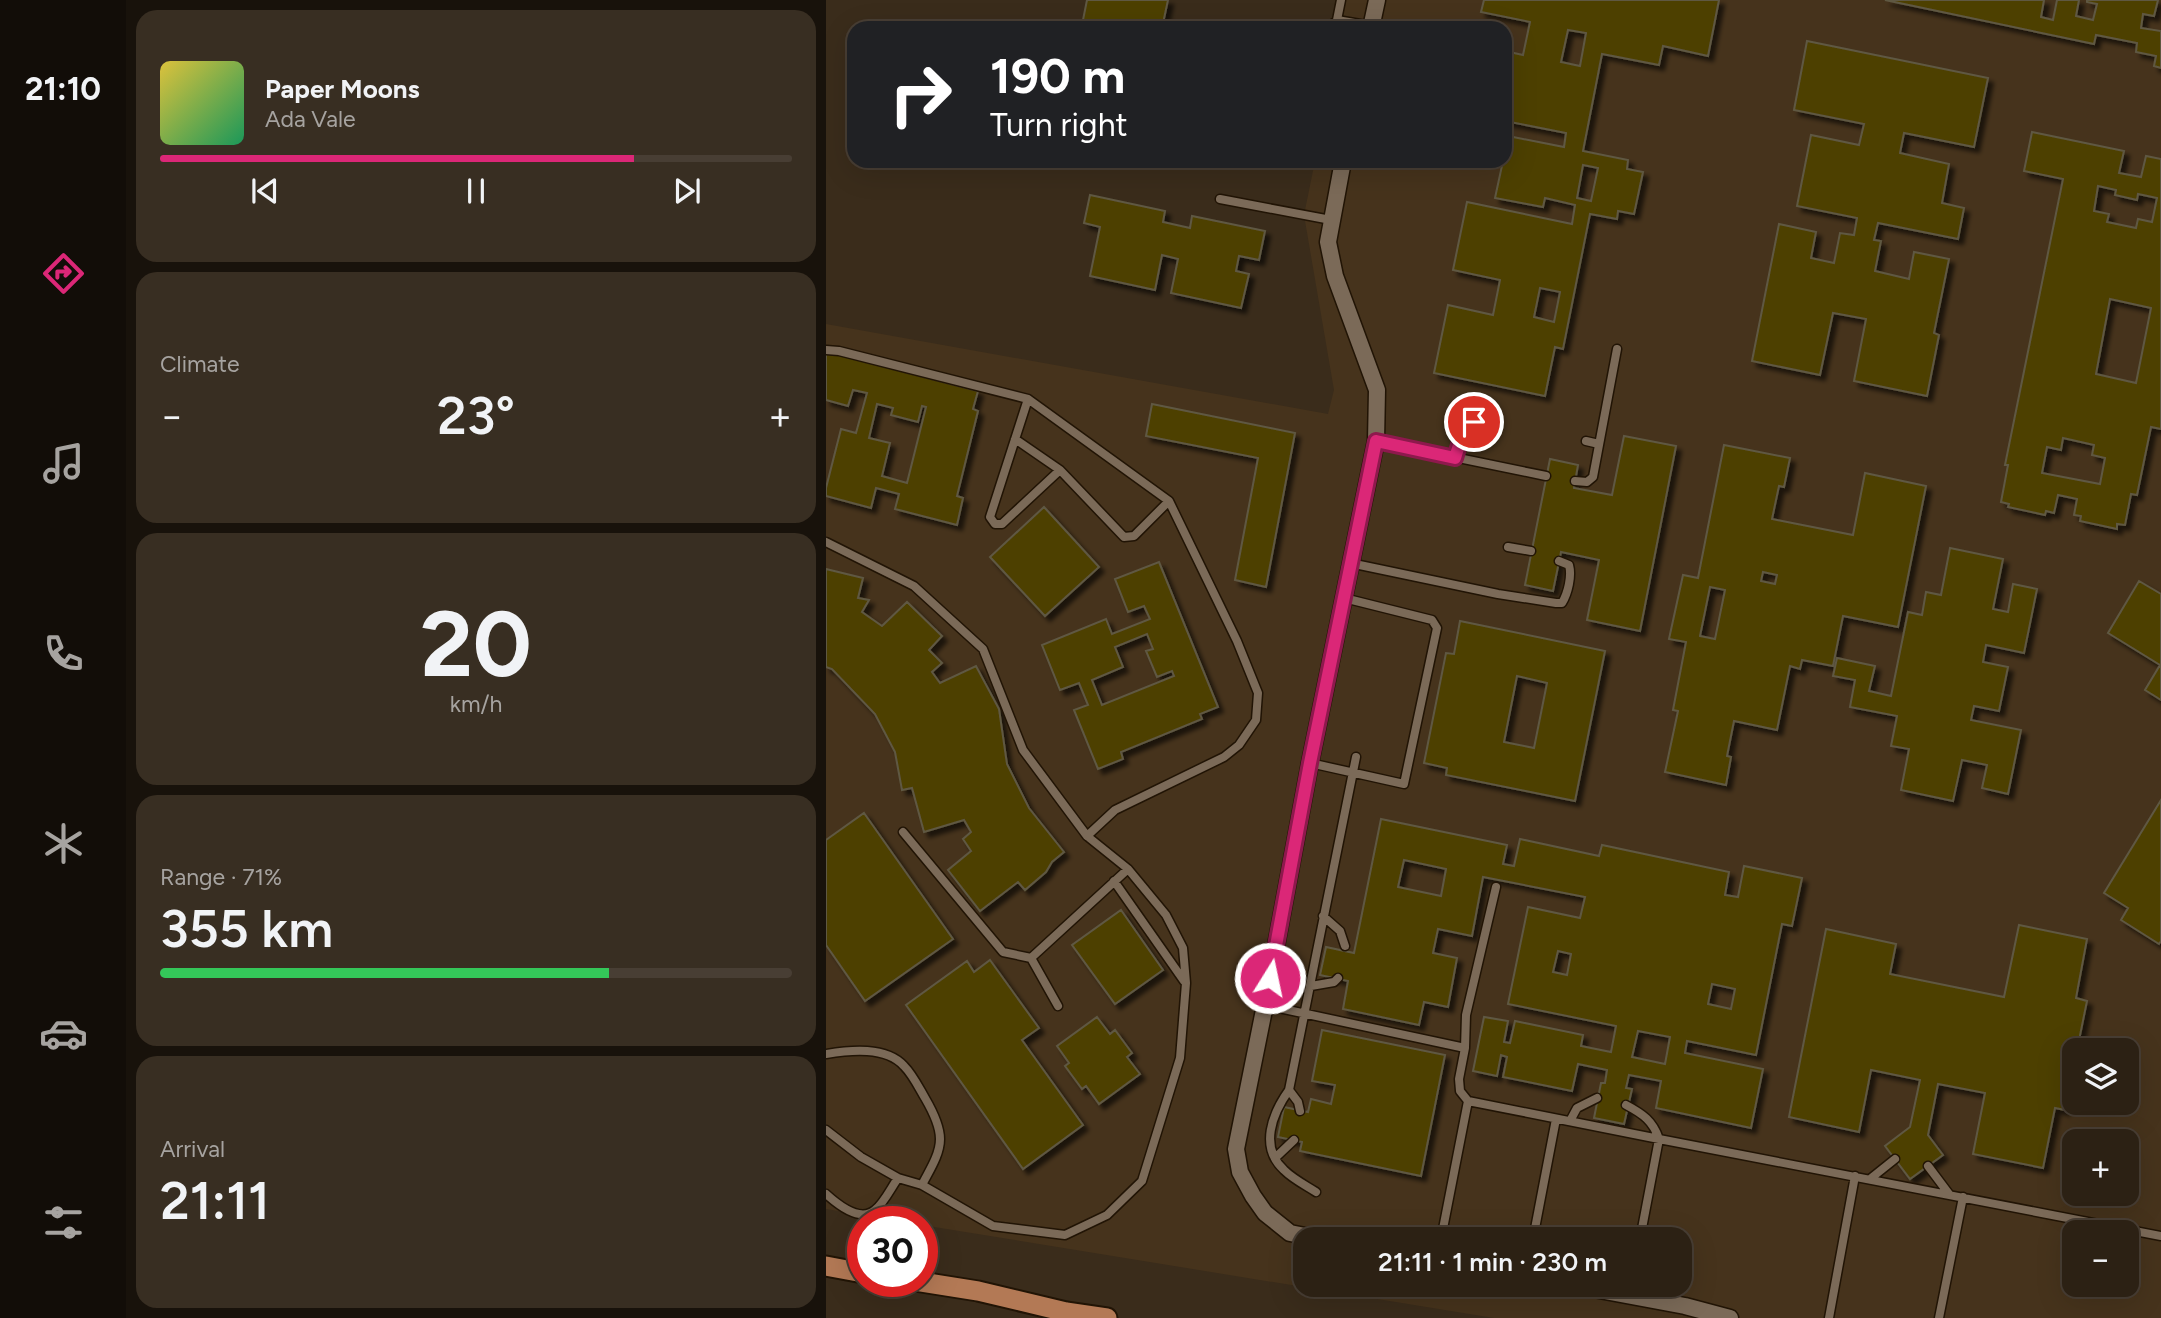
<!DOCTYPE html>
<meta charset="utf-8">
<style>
:root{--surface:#2c2114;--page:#382e22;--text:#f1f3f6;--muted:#a6a3a0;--line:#483e34;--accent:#db2777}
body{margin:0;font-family:Figtree,sans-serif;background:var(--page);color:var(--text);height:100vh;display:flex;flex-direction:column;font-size:26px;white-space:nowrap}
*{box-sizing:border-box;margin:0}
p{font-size:23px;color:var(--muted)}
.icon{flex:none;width:38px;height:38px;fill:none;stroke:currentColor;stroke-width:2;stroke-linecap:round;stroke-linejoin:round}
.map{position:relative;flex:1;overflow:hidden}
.side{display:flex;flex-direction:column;gap:10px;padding:10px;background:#18120b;width:700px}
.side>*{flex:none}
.banner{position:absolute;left:21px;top:21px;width:665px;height:147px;border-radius:21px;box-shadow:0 7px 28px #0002,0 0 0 2px var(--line);background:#202124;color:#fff;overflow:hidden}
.controls{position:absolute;left:1236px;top:1038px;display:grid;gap:14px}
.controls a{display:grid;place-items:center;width:77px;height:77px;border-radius:14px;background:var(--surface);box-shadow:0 7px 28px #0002,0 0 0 2px var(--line);font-size:35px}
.speed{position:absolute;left:21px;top:1206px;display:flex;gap:14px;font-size:35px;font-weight:700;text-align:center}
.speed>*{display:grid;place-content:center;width:91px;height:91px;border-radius:50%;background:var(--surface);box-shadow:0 7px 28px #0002,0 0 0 2px var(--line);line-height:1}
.speed .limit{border:10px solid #d22;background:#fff;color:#111}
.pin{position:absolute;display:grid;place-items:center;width:60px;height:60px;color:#fff;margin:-30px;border:4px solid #fff;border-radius:50%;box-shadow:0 2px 7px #0007}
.me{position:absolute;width:77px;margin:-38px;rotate:10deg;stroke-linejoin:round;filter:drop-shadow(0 0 5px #0008)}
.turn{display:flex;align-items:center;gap:24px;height:147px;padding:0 28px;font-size:32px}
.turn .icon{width:91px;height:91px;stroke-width:2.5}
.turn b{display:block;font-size:49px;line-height:60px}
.big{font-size:52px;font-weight:600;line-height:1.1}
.side .tile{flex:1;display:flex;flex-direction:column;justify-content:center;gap:10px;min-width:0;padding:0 24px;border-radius:21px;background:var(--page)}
.side .dial{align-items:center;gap:0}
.dial b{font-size:91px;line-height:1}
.song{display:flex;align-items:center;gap:21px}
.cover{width:84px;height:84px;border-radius:10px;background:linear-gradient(135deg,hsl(50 70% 55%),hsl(150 70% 35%))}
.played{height:7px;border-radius:4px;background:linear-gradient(90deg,var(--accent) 75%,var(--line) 75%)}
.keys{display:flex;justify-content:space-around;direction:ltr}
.heat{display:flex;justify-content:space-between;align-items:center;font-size:38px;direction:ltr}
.charge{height:10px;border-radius:5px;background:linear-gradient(90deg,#34c759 71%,var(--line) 0)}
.trip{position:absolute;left:467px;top:1227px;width:399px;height:70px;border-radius:21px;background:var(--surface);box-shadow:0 7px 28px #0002,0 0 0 2px var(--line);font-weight:600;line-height:70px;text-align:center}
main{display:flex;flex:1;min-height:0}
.tabs{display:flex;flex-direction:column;width:126px;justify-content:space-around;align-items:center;background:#120d08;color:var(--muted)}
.tabs .icon{width:49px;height:49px}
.tabs .active{color:var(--accent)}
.tabs b{font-size:32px;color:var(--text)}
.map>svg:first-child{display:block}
.built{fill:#46331c;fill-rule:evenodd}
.building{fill:#4e3f02;stroke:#5f5843;stroke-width:2;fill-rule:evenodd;filter:url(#shadow)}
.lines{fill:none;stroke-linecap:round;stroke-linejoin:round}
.service-casing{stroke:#211405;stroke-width:11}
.minor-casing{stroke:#211405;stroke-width:19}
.primary-casing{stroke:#211405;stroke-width:23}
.service{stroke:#7b6a58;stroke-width:8}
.minor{stroke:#7b6a58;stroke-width:16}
.primary{stroke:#b37955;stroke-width:19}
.route-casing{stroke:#8e194d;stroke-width:18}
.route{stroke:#db2777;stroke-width:12}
</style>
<main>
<nav class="tabs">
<b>21:10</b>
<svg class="icon active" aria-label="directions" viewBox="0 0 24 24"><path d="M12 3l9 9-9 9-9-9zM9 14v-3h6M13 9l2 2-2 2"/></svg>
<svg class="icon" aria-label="music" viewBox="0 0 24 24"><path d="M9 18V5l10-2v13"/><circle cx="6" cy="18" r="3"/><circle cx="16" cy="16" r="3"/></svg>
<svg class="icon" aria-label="phone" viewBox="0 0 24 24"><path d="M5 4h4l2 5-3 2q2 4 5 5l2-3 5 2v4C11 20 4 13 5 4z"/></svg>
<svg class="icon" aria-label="climate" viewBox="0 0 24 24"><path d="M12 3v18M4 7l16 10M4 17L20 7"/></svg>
<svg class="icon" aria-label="car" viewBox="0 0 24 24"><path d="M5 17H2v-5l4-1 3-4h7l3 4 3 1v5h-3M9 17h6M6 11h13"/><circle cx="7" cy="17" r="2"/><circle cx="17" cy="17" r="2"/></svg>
<svg class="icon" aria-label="filters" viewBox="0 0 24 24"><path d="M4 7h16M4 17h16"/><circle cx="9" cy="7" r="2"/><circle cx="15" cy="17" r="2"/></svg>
</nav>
<section class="side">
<div class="tile">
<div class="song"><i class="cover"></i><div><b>Paper Moons</b><p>Ada Vale</p></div></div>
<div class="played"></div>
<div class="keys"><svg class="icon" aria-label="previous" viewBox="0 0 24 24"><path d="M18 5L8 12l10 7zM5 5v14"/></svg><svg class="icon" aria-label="pause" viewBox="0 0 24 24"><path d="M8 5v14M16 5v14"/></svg><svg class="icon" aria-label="next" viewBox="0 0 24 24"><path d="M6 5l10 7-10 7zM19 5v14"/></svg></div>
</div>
<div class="tile"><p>Climate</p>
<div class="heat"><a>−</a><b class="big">23°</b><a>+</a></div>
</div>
<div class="tile dial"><b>20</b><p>km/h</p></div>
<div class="tile"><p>Range · 71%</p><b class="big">355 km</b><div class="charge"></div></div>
<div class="tile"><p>Arrival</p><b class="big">21:11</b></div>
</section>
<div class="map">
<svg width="1335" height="1318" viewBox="0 0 1335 1318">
<defs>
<filter id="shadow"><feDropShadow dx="5" dy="5" stdDeviation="2" flood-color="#0009"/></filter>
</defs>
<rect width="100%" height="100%" fill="#3a2c1b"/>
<!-- built -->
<path class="built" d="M 520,0 L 1335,0 L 1335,1318 L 668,1318 L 96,1225 L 96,1222 L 76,1221 L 0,1209 L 0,324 L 502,414 L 508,390 L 478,215 L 489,161 L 679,161 L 679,28 L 515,28 ZM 1248,1050 L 1300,1050 L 1300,1102 L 1248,1102 ZM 1248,1141 L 1300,1141 L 1300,1194 L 1248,1194 ZM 1248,1232 L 1300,1232 L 1300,1284 L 1248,1284 ZM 480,1239 L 854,1239 L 854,1284 L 480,1284 Z"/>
<!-- building -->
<path class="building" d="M 261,0 L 342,0 L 336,28 L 291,28 L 257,20 Z
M 658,0 L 893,0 L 882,56 L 837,46 L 833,65 L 776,54 L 757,151 L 802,160 L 801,169 L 817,172 L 808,214 L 792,211 L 791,219 L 764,214 L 737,349 L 729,347 L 719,396 L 608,373 L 622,305 L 667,315 L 674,280 L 627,270 L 641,202 L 746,224 L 749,205 L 719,198 L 717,207 L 669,198 L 677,161 L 679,161 L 682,136 L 738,147 L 740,133 L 679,121 L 679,51 L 697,55 L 704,22 L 655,12 ZM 742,30 L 760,33 L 754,66 L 735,62 ZM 757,165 L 772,168 L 765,201 L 751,198 ZM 714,288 L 734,292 L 728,322 L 708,317 Z
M 1059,0 L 1218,0 L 1215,17 L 1227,20 L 1231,0 L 1253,0 L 1250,16 L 1267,20 L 1271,4 L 1261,2 L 1261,0 L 1332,0 L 1328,16 L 1317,14 L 1315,28 L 1335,31 L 1335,68 L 1328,66 L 1330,56 L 1310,52 L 1311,43 L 1270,35 L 1268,44 Z
M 981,41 L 1162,78 L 1148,147 L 1078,133 L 1074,153 L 1123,164 L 1116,203 L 1138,208 L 1132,239 L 1052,223 L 1048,240 L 1055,241 L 1049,271 L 1083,279 L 1088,252 L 1123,259 L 1108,333 L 1113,335 L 1101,396 L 1028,381 L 1040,319 L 1007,313 L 994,375 L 926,361 L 953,224 L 990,232 L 985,258 L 1008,263 L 1014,233 L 1028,235 L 1031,218 L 971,206 L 985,135 L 1033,145 L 1038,124 L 968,110 Z
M 1206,132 L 1298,151 L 1293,173 L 1315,177 L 1320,156 L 1335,159 L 1335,429 L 1325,427 L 1311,495 L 1305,494 L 1299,525 L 1291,524 L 1291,529 L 1254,521 L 1255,516 L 1248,515 L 1251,499 L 1232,495 L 1228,513 L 1220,511 L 1219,515 L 1182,507 L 1183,504 L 1175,502 L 1182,465 L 1179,465 L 1237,179 L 1198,171 ZM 1272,186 L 1290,190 L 1289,195 L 1311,200 L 1312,194 L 1331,198 L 1326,222 L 1312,219 L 1310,228 L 1281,222 L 1283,214 L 1268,211 ZM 1284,299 L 1325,308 L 1310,383 L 1270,374 ZM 1237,438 L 1268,445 L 1266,455 L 1279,458 L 1274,484 L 1216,473 L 1221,447 L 1235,450 Z
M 264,195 L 339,211 L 337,222 L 364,228 L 366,216 L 439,231 L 433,260 L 413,256 L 410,271 L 423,274 L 415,308 L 345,293 L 352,259 L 336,255 L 329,290 L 264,276 L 274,227 L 258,223 Z
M 0,351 L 152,391 L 147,409 L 152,411 L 131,496 L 137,498 L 131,525 L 69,509 L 73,494 L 50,488 L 45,508 L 0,496 L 0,488 L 15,429 L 30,433 L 41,393 L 27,390 L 22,406 L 0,400 ZM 51,404 L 67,408 L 65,415 L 92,422 L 96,406 L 100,407 L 81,483 L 56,476 L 64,443 L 43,438 Z
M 326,404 L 469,433 L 440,587 L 409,580 L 432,458 L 320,436 Z
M 798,436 L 850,446 L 814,631 L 761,620 L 773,560 L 735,552 L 727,591 L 699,585 L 724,459 L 752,465 L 748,488 L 786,495 Z
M 898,445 L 964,458 L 958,487 L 953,486 L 946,519 L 1027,535 L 1039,473 L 1100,486 L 1072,627 L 1017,616 L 1007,666 L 976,660 L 974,669 L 964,666 L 951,730 L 908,721 L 901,756 L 905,757 L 900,785 L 839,772 L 852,711 L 847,710 L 860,642 L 843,639 L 857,575 L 872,578 ZM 937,572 L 951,575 L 949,584 L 935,581 ZM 884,587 L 899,590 L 889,639 L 874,636 Z
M 218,507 L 273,567 L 219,616 L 164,557 Z
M 1124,548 L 1177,559 L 1167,609 L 1182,612 L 1187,584 L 1211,589 L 1198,653 L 1160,645 L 1157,662 L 1182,667 L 1173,711 L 1148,706 L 1145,720 L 1195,730 L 1182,794 L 1156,788 L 1161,765 L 1136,760 L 1127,801 L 1075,790 L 1083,749 L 1065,746 L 1071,716 L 1024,707 L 1029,680 L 1007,676 L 1011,658 L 1049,666 L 1043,691 L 1065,696 L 1082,612 L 1096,615 L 1100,592 L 1115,595 Z
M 333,562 L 392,707 L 374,714 L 376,719 L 295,752 L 297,759 L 272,769 L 248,710 L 262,705 L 253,683 L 234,690 L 216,645 L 280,619 L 286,634 L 324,619 L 318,606 L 302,612 L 289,579 ZM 321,634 L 327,649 L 320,651 L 331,677 L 346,671 L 348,676 L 276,705 L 266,680 L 297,667 L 289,647 Z
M 0,569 L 37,578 L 32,598 L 43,600 L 36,612 L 56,626 L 81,602 L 116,636 L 103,650 L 116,663 L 106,672 L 114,683 L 150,666 L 173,709 L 181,764 L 203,808 L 238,852 L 226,862 L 220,872 L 199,890 L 192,882 L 154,911 L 122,870 L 145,851 L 137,839 L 145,832 L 138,820 L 98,832 L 86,788 L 76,790 L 69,752 L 49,714 L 6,669 L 0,667 Z
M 1313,581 L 1335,594 L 1335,700 L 1319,690 L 1334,665 L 1282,633 Z
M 634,621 L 779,651 L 749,801 L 620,775 L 621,768 L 598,763 L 620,653 L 628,654 ZM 691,676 L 721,683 L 708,748 L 678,742 Z
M 1335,800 L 1335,941 L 1333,944 L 1295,920 L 1302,908 L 1278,893 Z
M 38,813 L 127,939 L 39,1001 L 0,945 L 0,840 Z
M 555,819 L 681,845 L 677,864 L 688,866 L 694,839 L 773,856 L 776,845 L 903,872 L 899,895 L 912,897 L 918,866 L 976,878 L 966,926 L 956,924 L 930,1055 L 861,1041 L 859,1053 L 937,1069 L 925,1128 L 830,1108 L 835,1081 L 803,1075 L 800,1088 L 806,1089 L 798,1124 L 768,1118 L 775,1083 L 779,1083 L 781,1070 L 752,1064 L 746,1091 L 677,1077 L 681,1057 L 675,1055 L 671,1076 L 647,1071 L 658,1017 L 682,1021 L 678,1042 L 684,1043 L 689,1021 L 757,1035 L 755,1046 L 785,1052 L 790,1026 L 682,1004 L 702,907 L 754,918 L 759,897 L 657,877 L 646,936 L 612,929 L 607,953 L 631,958 L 622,1007 L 598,1002 L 593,1025 L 517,1009 L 522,981 L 494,975 L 500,947 L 528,953 ZM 578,860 L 620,869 L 615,896 L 572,887 ZM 732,951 L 745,954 L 741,975 L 727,972 ZM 886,984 L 909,989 L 905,1009 L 882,1004 ZM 812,1031 L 844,1037 L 839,1064 L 806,1057 Z
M 295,910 L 337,970 L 289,1004 L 246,945 Z
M 1193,925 L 1261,939 L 1250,998 L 1261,1001 L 1251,1050 L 1248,1050 L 1248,1065 L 1239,1110 L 1229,1108 L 1217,1168 L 1147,1154 L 1159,1093 L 1112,1084 L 1102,1135 L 1117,1155 L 1084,1179 L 1059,1146 L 1084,1127 L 1094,1080 L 1045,1070 L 1033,1132 L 963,1117 L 1000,929 L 1070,944 L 1064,974 L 1178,997 Z
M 164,960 L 213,1028 L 196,1040 L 257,1125 L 197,1169 L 80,1005 L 141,961 L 148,972 Z
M 271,1017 L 284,1034 L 289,1030 L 306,1053 L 301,1057 L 314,1074 L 273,1104 L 260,1086 L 256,1089 L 239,1066 L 243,1063 L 231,1046 Z
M 496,1030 L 619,1055 L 595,1176 L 474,1151 L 476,1142 L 452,1137 L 458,1107 L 482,1112 L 485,1099 L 505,1104 L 509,1085 L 486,1081 Z"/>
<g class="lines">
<!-- service casing -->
<g class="service-casing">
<path id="service" d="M 511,20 L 546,26
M 503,28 L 511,20 L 515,0
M 394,199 L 505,220
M 0,350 L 13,351 L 202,399 L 343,501 L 411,641 L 432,693 L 430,720 L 413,745 L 398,757 L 289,810 L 261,836
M 202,399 L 164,517 L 169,524 L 176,524 L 234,470
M 189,439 L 234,470 L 298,537 L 308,536 L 343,501
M 550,441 L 720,476
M 760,441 L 773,444
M 630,458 L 638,429 L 648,422 L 654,423
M 749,481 L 761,482 L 767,477 L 791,349
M 0,542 L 88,586 L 157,649 L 197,750 L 261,836 L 302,869 L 340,915 L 357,948 L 360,983 L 354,1058 L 316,1181 L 281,1215 L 239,1235 L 167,1226 L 96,1185 L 72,1178 L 35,1157 L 0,1130
M 682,547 L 705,551
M 524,563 L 672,594 L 730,603 L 736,603 C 742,593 746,576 743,565 L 733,561
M 484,763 L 578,784 L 611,628 L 606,620 L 518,598
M 77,832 L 177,952 L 205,958 L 302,869
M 288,881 L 358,981
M 670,887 L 640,1015 L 639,1048 L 633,1079 L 634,1091 L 642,1101 L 833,1139 L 814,1239
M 497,916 L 514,931 L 519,946
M 205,958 L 232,1006
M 485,986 L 508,982 L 512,978
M 439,1005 L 639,1048
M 0,1054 C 24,1050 60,1046 78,1066 C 87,1075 93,1088 99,1098 C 106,1110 114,1125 114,1139 C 114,1155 103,1171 96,1185
M 463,1090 L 472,1102 L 474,1111
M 800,1105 C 817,1114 827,1121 833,1139 L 1335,1236
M 744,1121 L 751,1108 L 771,1098
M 449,1158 L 468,1140
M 1102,1166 L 1123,1194
M 1044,1179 L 1069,1159
M 490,1192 C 479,1185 467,1179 458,1170 C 433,1147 446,1114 463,1090 L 530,757
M 0,1194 C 11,1204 34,1223 49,1210 C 58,1203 65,1188 72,1178
M 615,1239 L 642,1101
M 707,1239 L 730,1119
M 1003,1318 L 1029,1176
M 1113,1318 L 1137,1197"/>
</g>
<!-- minor casing -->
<g class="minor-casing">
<path id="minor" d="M 545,28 L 551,0
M 494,1239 L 464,1233 L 439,1213 L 427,1196 L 414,1172 L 410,1149 L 439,1005 L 484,763 L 550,441 L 551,390 L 509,276 L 502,242 L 517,161
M 741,1284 L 859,1306 L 904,1318"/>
</g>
<!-- primary casing -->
<g class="primary-casing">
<path id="primary" d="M 0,1266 L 37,1273
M 89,1281 L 152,1291 L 240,1312 L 281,1318"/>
</g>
<!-- service -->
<use href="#service" class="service"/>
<!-- minor -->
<use href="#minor" class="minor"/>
<!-- primary -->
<use href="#primary" class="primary"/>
</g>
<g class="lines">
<!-- route casing -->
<g class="route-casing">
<path id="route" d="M 444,978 L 484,763 L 550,441 L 629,458 L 638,429 L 648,422"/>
</g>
<!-- route -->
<use href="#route" class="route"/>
</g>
</svg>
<div class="controls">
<a><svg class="icon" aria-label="layers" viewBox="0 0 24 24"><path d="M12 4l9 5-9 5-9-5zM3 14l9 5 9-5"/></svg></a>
<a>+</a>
<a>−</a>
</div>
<div class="speed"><div class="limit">30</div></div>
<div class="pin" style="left:648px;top:422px;background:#d93025"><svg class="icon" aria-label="arrive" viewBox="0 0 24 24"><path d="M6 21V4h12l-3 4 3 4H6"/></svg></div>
<svg class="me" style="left:444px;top:978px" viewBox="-20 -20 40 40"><circle r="17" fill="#db2777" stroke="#fff" stroke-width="3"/><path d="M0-11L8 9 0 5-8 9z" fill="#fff"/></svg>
<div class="trip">21:11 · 1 min · 230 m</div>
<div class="banner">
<div class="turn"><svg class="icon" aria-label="right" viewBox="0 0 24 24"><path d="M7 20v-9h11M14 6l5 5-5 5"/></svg><div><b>190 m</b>Turn right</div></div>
</div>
</div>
</main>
